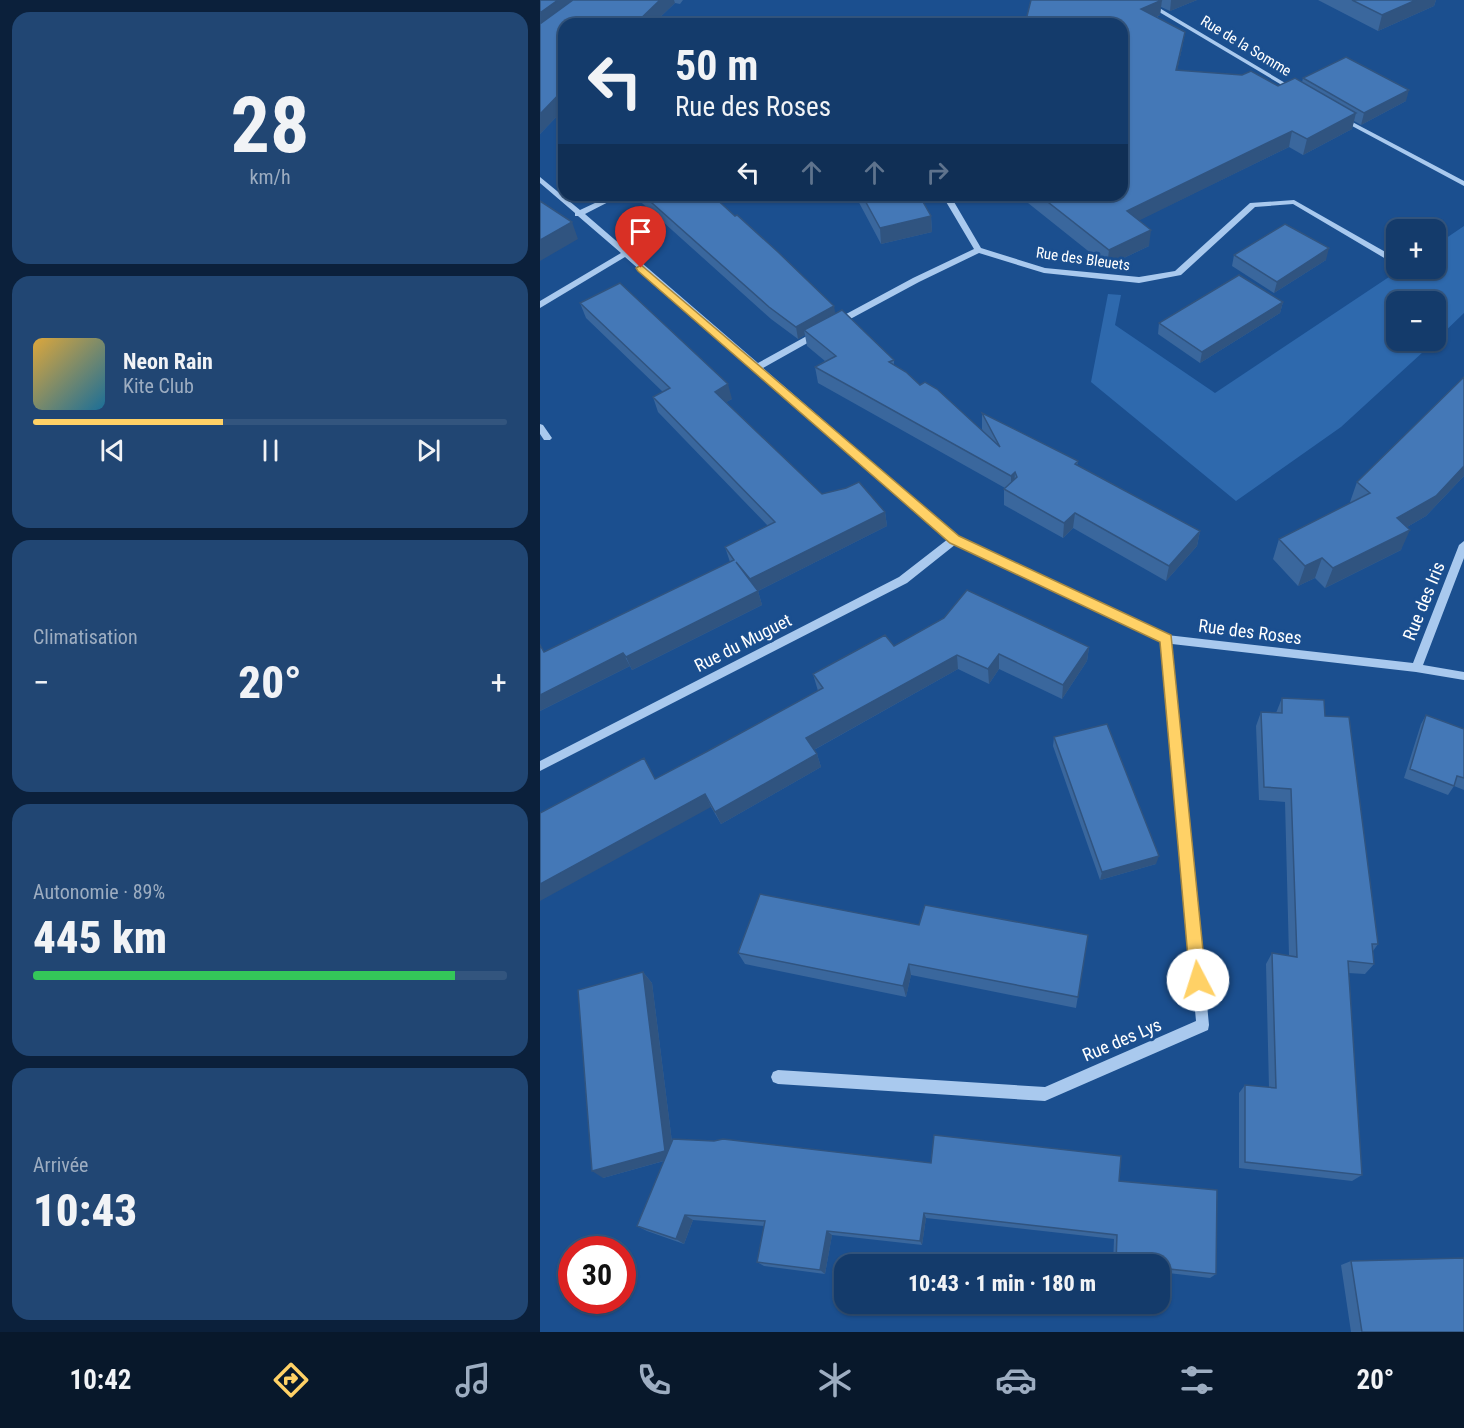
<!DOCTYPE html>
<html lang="fr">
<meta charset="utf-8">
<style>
:root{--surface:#143b6b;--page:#214673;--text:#f1f3f6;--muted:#9dadc1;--line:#33557e;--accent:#ffd166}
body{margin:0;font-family:"Roboto Condensed",sans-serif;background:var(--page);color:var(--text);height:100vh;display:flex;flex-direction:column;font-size:22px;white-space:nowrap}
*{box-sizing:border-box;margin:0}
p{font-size:20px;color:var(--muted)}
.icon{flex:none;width:33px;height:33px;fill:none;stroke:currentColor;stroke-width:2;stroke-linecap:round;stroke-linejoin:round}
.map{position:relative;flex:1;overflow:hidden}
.side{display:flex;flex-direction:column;gap:12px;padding:12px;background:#0b203b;width:540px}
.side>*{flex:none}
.hud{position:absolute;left:18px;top:18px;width:570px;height:183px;border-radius:18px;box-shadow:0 2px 4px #0004,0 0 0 2px var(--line);background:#143b6b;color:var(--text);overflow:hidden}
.buttons{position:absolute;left:846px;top:219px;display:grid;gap:12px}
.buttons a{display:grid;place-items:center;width:60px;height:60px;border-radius:12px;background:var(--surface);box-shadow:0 2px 4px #0004,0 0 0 2px var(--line);font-size:30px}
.speed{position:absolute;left:18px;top:1236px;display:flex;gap:12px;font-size:30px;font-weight:700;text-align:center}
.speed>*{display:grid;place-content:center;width:78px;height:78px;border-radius:50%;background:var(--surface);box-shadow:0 2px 4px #0004,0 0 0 2px var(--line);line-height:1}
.speed .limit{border:9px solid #d22;background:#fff;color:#111}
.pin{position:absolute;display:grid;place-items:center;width:51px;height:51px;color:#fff;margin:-62px -26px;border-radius:50% 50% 50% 0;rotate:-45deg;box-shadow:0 0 6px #0007}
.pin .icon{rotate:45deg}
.me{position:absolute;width:66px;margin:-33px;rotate:355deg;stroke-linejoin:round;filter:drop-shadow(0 0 4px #0008)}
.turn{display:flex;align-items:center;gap:21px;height:126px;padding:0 18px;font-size:27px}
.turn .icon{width:78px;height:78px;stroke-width:2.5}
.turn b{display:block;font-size:42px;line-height:51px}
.lanes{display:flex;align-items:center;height:57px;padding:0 18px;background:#0003;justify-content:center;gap:30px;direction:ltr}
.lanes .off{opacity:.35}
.big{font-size:45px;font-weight:800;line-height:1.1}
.side .widget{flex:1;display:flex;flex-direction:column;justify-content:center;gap:9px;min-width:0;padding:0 21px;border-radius:18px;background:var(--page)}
.side .dial{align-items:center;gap:0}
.dial b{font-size:78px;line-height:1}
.song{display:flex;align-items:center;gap:18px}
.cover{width:72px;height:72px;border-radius:9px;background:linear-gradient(135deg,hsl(40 70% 55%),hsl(200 70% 35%))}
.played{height:6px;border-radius:3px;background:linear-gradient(90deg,var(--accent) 40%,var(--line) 40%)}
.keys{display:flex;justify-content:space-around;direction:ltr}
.heat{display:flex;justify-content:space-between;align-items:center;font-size:33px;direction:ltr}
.charge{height:9px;border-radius:4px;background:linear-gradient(90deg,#34c759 89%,var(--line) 0)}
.trip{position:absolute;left:294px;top:1254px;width:336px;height:60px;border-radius:18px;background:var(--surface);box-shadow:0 2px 4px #0004,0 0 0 2px var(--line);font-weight:800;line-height:60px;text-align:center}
.tabs{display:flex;height:96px;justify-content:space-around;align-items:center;background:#08182b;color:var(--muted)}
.tabs .icon{width:42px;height:42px}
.tabs .on{color:var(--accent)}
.tabs b{font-size:27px;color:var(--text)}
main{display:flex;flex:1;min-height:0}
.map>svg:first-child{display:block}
.green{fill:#2e69ad}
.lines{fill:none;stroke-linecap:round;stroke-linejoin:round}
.minor{fill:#a9c9ee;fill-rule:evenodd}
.wall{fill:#3a679d}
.shaded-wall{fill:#305480}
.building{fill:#4478b7;stroke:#305480;stroke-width:1.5}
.route{fill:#ffd166;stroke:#a68842;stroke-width:1.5}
.labels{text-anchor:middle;stroke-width:6;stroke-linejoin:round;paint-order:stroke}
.far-street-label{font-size:15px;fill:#fff;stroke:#1b4f8f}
.street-label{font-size:18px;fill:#fff;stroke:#1b4f8f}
</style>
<main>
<section class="side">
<div class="widget dial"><b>28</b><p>km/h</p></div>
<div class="widget">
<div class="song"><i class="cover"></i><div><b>Neon Rain</b><p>Kite Club</p></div></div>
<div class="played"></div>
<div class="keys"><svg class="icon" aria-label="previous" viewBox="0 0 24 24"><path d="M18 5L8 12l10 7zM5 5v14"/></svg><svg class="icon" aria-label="pause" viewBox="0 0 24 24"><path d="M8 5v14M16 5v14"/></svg><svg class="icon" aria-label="next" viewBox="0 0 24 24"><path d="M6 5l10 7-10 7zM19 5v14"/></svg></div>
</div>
<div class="widget"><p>Climatisation</p>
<div class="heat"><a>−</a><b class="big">20°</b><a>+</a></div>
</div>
<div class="widget"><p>Autonomie · 89%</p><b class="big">445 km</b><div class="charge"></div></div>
<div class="widget"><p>Arrivée</p><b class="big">10:43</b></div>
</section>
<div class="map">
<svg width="924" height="1332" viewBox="0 0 924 1332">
<rect width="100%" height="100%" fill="#1b4f8f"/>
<!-- green -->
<path class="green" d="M 924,226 L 924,313 L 896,340 L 896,302 L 856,302 L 856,340 L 895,341 L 801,427 L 696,501 L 551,382 L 568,294 L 581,295 L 575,325 L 675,393 L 861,269 L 896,268 L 896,245 Z"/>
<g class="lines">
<!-- minor -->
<path class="minor" d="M 599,0 L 606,0 L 757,90 L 752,91 Z
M 801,116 L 924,181 L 924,186 L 799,119 L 798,118 Z
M 0,177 L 40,210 L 72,195 L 82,195 L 45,214 L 218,363 L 274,332 L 280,332 L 280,336 L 223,368 L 418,536 L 627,635 L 873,663 L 919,545 L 924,541 L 924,558 L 883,665 L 924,672 L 924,680 L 876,672 L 632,644 L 669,1025 L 668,1030 L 505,1101 L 238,1084 L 233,1082 L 231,1077 L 233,1072 L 238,1070 L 505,1087 L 656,1021 L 621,641 L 416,544 L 367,583 L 0,771 L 0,761 L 359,577 L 408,539 L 85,257 L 0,308 L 0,301 L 81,253 L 38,216 L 35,216 L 35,213 L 0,183 Z
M 402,195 L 410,195 L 441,248 L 505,268 L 599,277 L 635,271 L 710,203 L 754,200 L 856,258 L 856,262 L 851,262 L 753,204 L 715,207 L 641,275 L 599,283 L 504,273 L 439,253 L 379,282 L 301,324 L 295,324 L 295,320 L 373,278 L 434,249 Z
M 0,424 L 3,425 L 12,438 L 10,440 L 4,440 L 0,434 Z"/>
</g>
<!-- wall -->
<path class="wall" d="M 0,0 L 143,0 L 140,4 L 135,3 L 113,24 L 24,24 L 24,109 L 0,134 Z
M 491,0 L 657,0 L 630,11 L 621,7 L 620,15 L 617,17 L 645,32 L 642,48 L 637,70 L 738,86 L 762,82 L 763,78 L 866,101 L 821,125 L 814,121 L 812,129 L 763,155 L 749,147 L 599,220 L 609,246 L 567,266 L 478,195 L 582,195 Z
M 778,0 L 896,0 L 894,6 L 838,31 Z
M 93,195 L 172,195 L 295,313 L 354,360 L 354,366 L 380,385 L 443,431 L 442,429 L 442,413 L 538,461 L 537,466 L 660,531 L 657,546 L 626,581 L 533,528 L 523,538 L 464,505 L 464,489 L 465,488 L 278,383 L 275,367 L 285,361 L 267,346 L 265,335 L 258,339 L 231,319 Z
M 315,195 L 379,195 L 391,216 L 392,232 L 341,244 Z
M 694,255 L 786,260 L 734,293 L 692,266 Z
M 743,302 L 740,313 L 660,363 L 618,334 L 619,323 Z
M 40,303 L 192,399 L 186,402 L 282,494 L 345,512 L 347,526 L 218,591 L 222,605 L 92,670 L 90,666 L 0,711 L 0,645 L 4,652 L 190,562 L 185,547 L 228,526 L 118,412 L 113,397 L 123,392 L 46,318 Z
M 924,377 L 924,476 L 886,516 L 867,527 L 861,550 L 785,588 L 775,578 L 758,586 L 733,559 L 739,539 L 811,503 L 810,502 L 817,482 Z
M 354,646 L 549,647 L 547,661 L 522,699 L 459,669 L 449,684 L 418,669 L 274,750 L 277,754 L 281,767 L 181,824 L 171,807 L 115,779 L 166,752 L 278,691 L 273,674 Z
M 742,698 L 785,716 L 838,944 L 833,951 L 834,964 L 825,974 L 808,973 L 822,1175 L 812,1181 L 699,1168 L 699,1093 L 705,1085 L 729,1088 L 726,964 L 732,953 L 749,956 L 745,802 L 719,800 L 716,726 L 721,712 L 736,713 Z
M 886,715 L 924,729 L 924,790 L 914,786 L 908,795 L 864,778 L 881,724 Z
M 514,737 L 616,864 L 560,880 L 513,746 Z
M 379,925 L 548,935 L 536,1008 L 371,975 L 366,997 L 205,964 L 198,953 Z
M 103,972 L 112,983 L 132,1142 L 391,1163 L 579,1181 L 676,1274 L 670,1278 L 620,1272 L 620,1264 L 573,1264 L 574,1239 L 386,1218 L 382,1245 L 292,1235 L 285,1274 L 224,1266 L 217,1262 L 224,1226 L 153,1220 L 144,1244 L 107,1231 L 97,1226 L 124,1161 L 63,1178 Z
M 811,1261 L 924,1332 L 811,1332 L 801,1265 Z"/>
<!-- shaded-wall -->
<path class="shaded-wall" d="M 18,0 L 42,0 L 0,31 L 0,13 Z
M 120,0 L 134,0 L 135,3 L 113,24 L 95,24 Z
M 622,0 L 620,15 L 600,24 L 601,9 Z
M 631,0 L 657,0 L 630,11 Z
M 876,0 L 896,0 L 894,6 L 838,31 L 842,15 Z
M 645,32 L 642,48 L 634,86 L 636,70 Z
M 24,89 L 24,109 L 0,134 L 0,114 Z
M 869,90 L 866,101 L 821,125 L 824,113 Z
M 816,113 L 812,129 L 763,155 L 767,139 Z
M 752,131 L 749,147 L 586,227 L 587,211 Z
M 391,216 L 392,232 L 341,244 L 340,228 Z
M 32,222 L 38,239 L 0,261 L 0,240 Z
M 611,230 L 609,246 L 567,266 L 569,250 Z
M 789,248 L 786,260 L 734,293 L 737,282 Z
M 743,302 L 740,313 L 660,363 L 662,352 Z
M 294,306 L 296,318 L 264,330 L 265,335 L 258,339 L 256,327 Z
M 188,384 L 192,399 L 179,406 L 175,392 Z
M 924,466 L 924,476 L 886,516 L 848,538 L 857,518 Z
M 475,472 L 474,487 L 471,492 L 471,476 Z
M 345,512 L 347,526 L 214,593 L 210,579 Z
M 535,513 L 533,528 L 523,538 L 524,523 Z
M 870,530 L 861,550 L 785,588 L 793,568 Z
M 660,531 L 657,546 L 626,581 L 629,566 Z
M 782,558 L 775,578 L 758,586 L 765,566 Z
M 218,591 L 222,605 L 92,670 L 86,657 Z
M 549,647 L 547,661 L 522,699 L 523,685 Z
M 83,653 L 90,666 L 0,711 L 0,695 Z
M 459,654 L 459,669 L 449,684 L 448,669 Z
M 417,655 L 418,669 L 270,752 L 266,738 Z
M 277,754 L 281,767 L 181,824 L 175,812 Z
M 165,794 L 171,807 L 0,901 L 0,884 Z
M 619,856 L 616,864 L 560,880 L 562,872 Z
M 369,964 L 371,975 L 366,997 L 363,986 Z
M 103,972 L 112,983 L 134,1158 L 63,1178 L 52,1171 Z
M 384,1213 L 386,1218 L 382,1245 L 380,1241 Z
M 145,1215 L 153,1220 L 144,1244 L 136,1239 Z
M 287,1231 L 292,1235 L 285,1274 L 280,1270 Z"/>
<!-- building -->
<path class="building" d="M 0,0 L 18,0 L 0,13 Z
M 33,0 L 120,0 L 95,24 L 24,24 L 24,89 L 0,114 L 0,24 Z
M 491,0 L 622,0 L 601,9 L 645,32 L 636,70 L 702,75 L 711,71 L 738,86 L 755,78 L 816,113 L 767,139 L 752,131 L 587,211 L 611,230 L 569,250 L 499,195 L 582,195 L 582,24 L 485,24 Z
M 812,0 L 876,0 L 842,15 Z
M 806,57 L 869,90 L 824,113 L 763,78 Z
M 103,195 L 172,195 L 195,216 L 197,215 L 238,252 L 294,306 L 256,327 L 229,307 Z
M 322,195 L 379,195 L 391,216 L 340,228 Z
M 0,201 L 32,222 L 0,240 Z
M 745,224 L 789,248 L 737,282 L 694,255 Z
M 699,275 L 743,302 L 662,352 L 619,323 Z
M 80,283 L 188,384 L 175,392 L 282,494 L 306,488 L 319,482 L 345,512 L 210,579 L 196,562 L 218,591 L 86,657 L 83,653 L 0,695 L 0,645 L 4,652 L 194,560 L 185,547 L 235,522 L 113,397 L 130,388 L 40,303 Z
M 302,310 L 354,360 L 349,362 L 366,372 L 380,385 L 385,382 L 397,389 L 460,447 L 442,413 L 538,461 L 535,464 L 660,531 L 629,566 L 535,513 L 524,523 L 464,489 L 477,477 L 475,472 L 471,476 L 275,367 L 296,356 L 264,330 Z
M 924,377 L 924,466 L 896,496 L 857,518 L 870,530 L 793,568 L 782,558 L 765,566 L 739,539 L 830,493 L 817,482 Z
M 427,590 L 549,647 L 523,685 L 459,654 L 448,669 L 417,655 L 266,738 L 277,754 L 175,812 L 165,794 L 0,884 L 0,813 L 104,758 L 115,779 L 166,752 L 283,688 L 273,674 L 308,655 L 345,635 L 354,646 L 404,618 Z
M 742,698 L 784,700 L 785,716 L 809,717 L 838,944 L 832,944 L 834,964 L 808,961 L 822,1175 L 705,1162 L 705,1085 L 736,1088 L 732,953 L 757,957 L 751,789 L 724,787 L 721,712 L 742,713 Z
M 886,715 L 924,729 L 924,778 L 917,776 L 914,786 L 870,769 Z
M 567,724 L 619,856 L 562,872 L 514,737 Z
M 220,894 L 379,925 L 385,905 L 548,935 L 538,997 L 369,964 L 363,986 L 198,953 Z
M 103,972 L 125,1151 L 52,1171 L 38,990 Z
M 394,1135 L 581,1156 L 579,1181 L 677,1190 L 676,1274 L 620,1268 L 620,1264 L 592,1264 L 576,1263 L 577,1235 L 384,1213 L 380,1241 L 287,1231 L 280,1270 L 217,1262 L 225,1221 L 145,1215 L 136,1239 L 97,1226 L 133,1139 L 174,1141 L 183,1139 L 391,1163 Z
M 924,1258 L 924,1332 L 822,1332 L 811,1261 Z"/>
<!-- route -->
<path class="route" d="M 101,265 L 419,536 L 631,635 L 666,980 L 664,985 L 658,988 L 653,985 L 650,980 L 620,642 L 410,543 L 98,271 L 96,268 Z"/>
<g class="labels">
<!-- far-street labels -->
<g class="far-street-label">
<text transform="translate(706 46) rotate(31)" y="5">Rue de la Somme</text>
<text transform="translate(543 259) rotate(8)" y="5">Rue des Bleuets</text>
</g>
<!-- street labels -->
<g class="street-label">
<text transform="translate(884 601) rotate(-68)" y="6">Rue des Iris</text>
<text transform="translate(710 632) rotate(7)" y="6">Rue des Roses</text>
<text transform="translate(203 643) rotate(-27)" y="6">Rue du Muguet</text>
<text transform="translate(582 1040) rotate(-23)" y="6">Rue des Lys</text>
</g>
</g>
</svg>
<div class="buttons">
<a>+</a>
<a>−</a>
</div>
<div class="speed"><div class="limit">30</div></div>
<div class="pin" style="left:101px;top:268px;background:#d93025"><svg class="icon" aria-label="arrive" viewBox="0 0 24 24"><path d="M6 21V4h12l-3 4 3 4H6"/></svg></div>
<svg class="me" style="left:658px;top:980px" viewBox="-20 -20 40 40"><circle r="19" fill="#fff"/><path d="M0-13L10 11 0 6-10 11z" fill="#ffd166"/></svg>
<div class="trip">10:43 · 1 min · 180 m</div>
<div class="hud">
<div class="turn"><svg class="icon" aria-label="left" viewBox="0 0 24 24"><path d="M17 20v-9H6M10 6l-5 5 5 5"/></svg><div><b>50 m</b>Rue des Roses</div></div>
<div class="lanes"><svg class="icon" aria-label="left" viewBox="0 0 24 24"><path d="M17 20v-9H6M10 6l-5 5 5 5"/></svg><svg class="icon off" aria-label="ahead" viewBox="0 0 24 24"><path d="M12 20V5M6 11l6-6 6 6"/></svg><svg class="icon off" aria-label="ahead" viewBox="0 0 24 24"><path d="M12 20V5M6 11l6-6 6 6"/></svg><svg class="icon off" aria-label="right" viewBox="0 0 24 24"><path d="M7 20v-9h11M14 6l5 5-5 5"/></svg></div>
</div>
</div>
</main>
<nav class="tabs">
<b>10:42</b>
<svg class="icon on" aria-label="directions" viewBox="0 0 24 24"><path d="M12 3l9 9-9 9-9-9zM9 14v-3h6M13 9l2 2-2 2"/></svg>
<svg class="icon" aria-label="music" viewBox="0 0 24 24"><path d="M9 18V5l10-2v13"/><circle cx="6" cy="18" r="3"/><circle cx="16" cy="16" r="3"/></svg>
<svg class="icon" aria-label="phone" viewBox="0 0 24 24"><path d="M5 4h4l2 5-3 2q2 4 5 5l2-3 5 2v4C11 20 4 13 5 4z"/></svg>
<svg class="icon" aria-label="climate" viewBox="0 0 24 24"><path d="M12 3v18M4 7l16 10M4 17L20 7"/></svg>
<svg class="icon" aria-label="car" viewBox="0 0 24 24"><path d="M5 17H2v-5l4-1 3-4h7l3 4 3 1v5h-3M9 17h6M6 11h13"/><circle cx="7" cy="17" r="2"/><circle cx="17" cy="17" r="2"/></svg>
<svg class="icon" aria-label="filters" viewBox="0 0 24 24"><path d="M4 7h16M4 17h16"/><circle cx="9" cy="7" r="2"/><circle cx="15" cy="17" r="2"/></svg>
<b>20°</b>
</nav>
